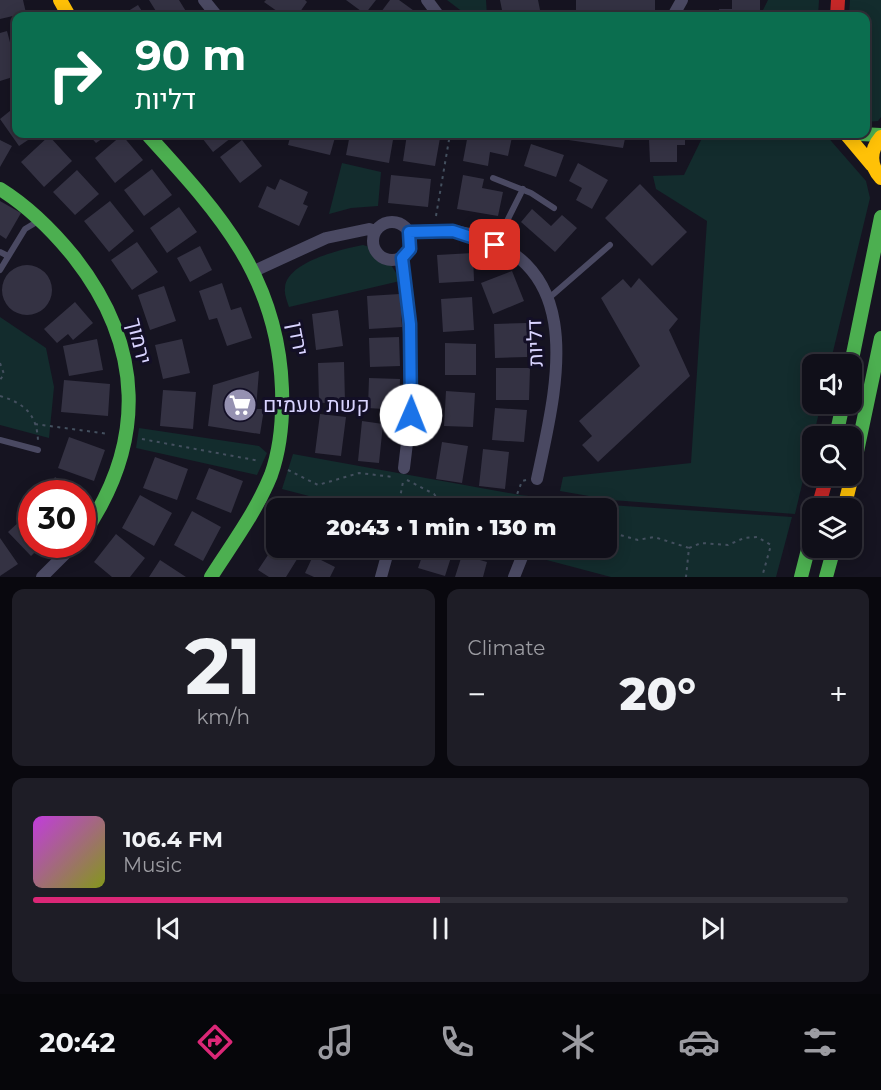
<!DOCTYPE html>
<meta charset="utf-8">
<style>
:root{--surface:#100f19;--page:#1e1d26;--text:#f1f3f6;--muted:#9c9ca2;--line:#302f38;--accent:#db2777}
body{margin:0;font-family:Montserrat,Heebo,sans-serif;background:var(--page);color:var(--text);height:100vh;display:flex;flex-direction:column;font-size:22px;white-space:nowrap}
*{box-sizing:border-box;margin:0}
p{font-size:20px;color:var(--muted)}
.icon{flex:none;width:33px;height:33px;fill:none;stroke:currentColor;stroke-width:2;stroke-linecap:round;stroke-linejoin:round}
.map{position:relative;height:577px;overflow:hidden}
.side{display:flex;flex-direction:column;gap:12px;padding:12px;background:#09080e;flex:1}
.side>*{flex:none}
.guide{position:absolute;left:12px;top:12px;width:858px;height:126px;border-radius:12px;box-shadow:0 3px 15px #0003,0 0 0 2px var(--line);background:#0b6e4f;color:#fff;overflow:hidden}
.fabs{position:absolute;left:802px;top:354px;display:grid;gap:12px}
.fabs a{display:grid;place-items:center;width:60px;height:60px;border-radius:12px;background:var(--surface);box-shadow:0 3px 15px #0003,0 0 0 2px var(--line);font-size:30px}
.speed{position:absolute;left:18px;top:480px;display:flex;gap:12px;font-size:30px;font-weight:700;text-align:center}
.speed>*{display:grid;place-content:center;width:78px;height:78px;border-radius:50%;background:var(--surface);box-shadow:0 3px 15px #0003,0 0 0 2px var(--line);line-height:1}
.speed .limit{border:9px solid #d22;background:#fff;color:#111}
.pin{position:absolute;display:grid;place-items:center;width:51px;height:51px;color:#fff;margin:-26px;border-radius:12px;box-shadow:0 3px 9px #0006}
.me{position:absolute;width:66px;margin:-33px;rotate:1deg;stroke-linejoin:round;filter:drop-shadow(0 0 4px #0008)}
.turn{display:flex;align-items:center;gap:21px;height:126px;padding:0 24px;font-size:27px}
.turn .icon{width:78px;height:78px;stroke-width:2.5}
.turn b{display:block;font-size:42px;line-height:51px}
.big{font-size:45px;font-weight:800;line-height:1.1}
.side .widget{flex:1;display:flex;flex-direction:column;justify-content:center;gap:9px;min-width:0;padding:0 21px;border-radius:12px;background:var(--page)}
.side .dial{align-items:center;gap:0}
.dial b{font-size:78px;line-height:1}
.song{display:flex;align-items:center;gap:18px}
.cover{width:72px;height:72px;border-radius:9px;background:linear-gradient(135deg,hsl(290 70% 55%),hsl(70 70% 35%))}
.played{height:6px;border-radius:3px;background:linear-gradient(90deg,var(--accent) 50%,var(--line) 50%)}
.keys{display:flex;justify-content:space-around;direction:ltr}
.heat{display:flex;justify-content:space-between;align-items:center;font-size:33px;direction:ltr}
.side .tiles{flex:1;display:grid;gap:12px;grid-template-columns:1fr 1fr}
.widget:last-child{grid-column:span 2}
.trip{position:absolute;left:266px;top:498px;width:351px;height:60px;border-radius:12px;background:var(--surface);box-shadow:0 3px 15px #0003,0 0 0 2px var(--line);font-weight:800;line-height:60px;text-align:center}
.tabs{display:flex;height:96px;justify-content:space-around;align-items:center;background:#06060a;color:var(--muted)}
.tabs .icon{width:42px;height:42px}
.tabs .on{color:var(--accent)}
.tabs b{font-size:27px;color:var(--text)}
.map>svg:first-child{display:block}
.green{fill:#132c2d}
.building{fill:#343243}
.lines{fill:none;stroke-linecap:round;stroke-linejoin:round}
.path{stroke:#44505f;stroke-width:2;stroke-dasharray:3 4.5;stroke-linecap:butt}
.lane{stroke:#4a4962;stroke-width:6}
.street{stroke:#4a4962;stroke-width:12}
.fast{stroke:#4caf50;stroke-width:14}
.slow{stroke:#ffc107;stroke-width:14}
.jam{stroke:#c62828;stroke-width:14}
.route-casing{stroke:#114b97;stroke-width:15}
.route{stroke:#1a73e8;stroke-width:10}
.labels{text-anchor:middle;stroke-width:6;stroke-linejoin:round;paint-order:stroke}
.street-label{font-size:21px;fill:#d9d4ff;stroke:#130f26}
.poi-label{font-size:21px;fill:#d9d4ff;stroke:#130f26;text-anchor:start}
</style>
<div class="map">
<svg width="881" height="577" viewBox="0 0 881 577">
<rect width="100%" height="100%" fill="#161421"/>
<!-- green -->
<path class="green" d="M 447,0 L 486,0 L 487,16 L 468,16 Z
M 768,0 L 819,0 L 818,16 L 760,16 Z
M 850,0 L 881,0 L 881,117 L 878,121 L 866,122 L 866,16 L 849,16 Z
M 704,134 L 825,134 L 866,181 L 870,198 L 830,364 L 813,364 L 813,404 L 821,404 L 795,514 L 612,500 L 560,491 L 563,477 L 691,463 L 707,221 L 656,189 L 653,176 L 684,175 Z
M 342,163 L 381,172 L 378,206 L 351,208 L 329,214 Z
M 363,245 C 381,249 393,265 400,281 L 289,307 C 287,301 284,294 285,288 C 286,262 342,249 363,245 Z
M 0,317 L 46,348 L 54,387 L 49,438 L 0,425 Z
M 139,428 L 259,446 L 267,453 L 257,475 L 136,448 Z
M 293,454 L 520,495 L 609,505 L 792,517 L 776,577 L 611,577 L 501,548 L 606,548 L 606,508 L 355,508 L 282,489 Z"/>
<!-- building -->
<path class="building" d="M 0,0 L 23,0 L 26,13 L 0,19 Z
M 149,0 L 179,0 L 187,13 L 181,16 L 159,16 Z
M 266,0 L 305,0 L 307,2 L 297,16 L 284,16 L 264,2 Z
M 346,0 L 376,0 L 365,14 Z
M 390,0 L 399,0 L 417,13 L 414,16 L 378,16 Z
M 500,0 L 538,0 L 540,10 L 503,15 Z
M 576,0 L 655,0 L 655,16 L 576,16 Z
M 732,0 L 760,0 L 760,14 L 750,13 L 750,16 L 719,16 L 719,9 L 732,9 Z
M 138,5 L 145,16 L 120,16 Z
M 7,31 L 16,65 L 16,76 L 0,81 L 0,33 Z
M 16,106 L 16,134 L 37,134 L 19,146 L 0,119 Z
M 88,134 L 109,134 L 96,143 Z
M 199,134 L 236,134 L 213,152 Z
M 291,134 L 336,134 L 330,155 L 288,145 Z
M 350,134 L 394,134 L 389,163 L 346,155 Z
M 407,134 L 440,138 L 435,166 L 403,161 Z
M 468,134 L 512,137 L 508,156 L 490,152 L 488,166 L 463,161 Z
M 555,134 L 626,134 L 623,148 L 555,138 Z
M 658,134 L 685,134 L 685,145 L 677,145 L 677,162 L 650,162 L 649,139 L 658,139 Z
M 122,135 L 143,160 L 115,183 L 95,158 Z
M 49,136 L 72,161 L 44,187 L 21,162 Z
M 0,140 L 12,146 L 0,167 Z
M 242,140 L 262,166 L 240,183 L 220,157 Z
M 531,144 L 564,155 L 556,177 L 524,166 Z
M 578,163 L 608,180 L 592,209 L 576,200 L 582,188 L 569,181 Z
M 152,169 L 172,195 L 144,216 L 124,190 Z
M 77,170 L 99,194 L 75,215 L 53,192 Z
M 391,175 L 431,179 L 428,207 L 388,203 Z
M 463,175 L 484,179 L 482,188 L 503,192 L 498,216 L 457,209 Z
M 280,179 L 308,192 L 303,204 L 308,206 L 299,226 L 258,207 L 267,186 L 275,190 Z
M 640,184 L 687,232 L 652,266 L 605,218 Z
M 0,201 L 21,213 L 6,239 L 0,235 Z
M 110,201 L 134,231 L 109,252 L 84,221 Z
M 179,207 L 197,232 L 167,253 L 150,228 Z
M 532,209 L 551,226 L 562,215 L 577,228 L 555,252 L 521,222 Z
M 137,242 L 158,272 L 132,290 L 111,260 Z
M 200,246 L 212,270 L 190,282 L 177,258 Z
M 473,253 L 474,281 L 439,283 L 437,255 Z
M2 290a25 25 0 1 1 50 0a25 25 0 1 1-50 0Z
M 512,271 L 524,301 L 493,314 L 481,283 Z
M 639,278 L 678,319 L 669,330 L 690,376 L 598,462 L 582,445 L 592,436 L 579,421 L 640,366 L 601,298 L 623,279 L 631,288 Z
M 222,283 L 231,310 L 241,307 L 252,338 L 227,346 L 217,318 L 209,320 L 199,291 Z
M 164,286 L 176,321 L 150,330 L 138,295 Z
M 400,294 L 402,327 L 369,329 L 367,296 Z
M 472,297 L 474,330 L 443,332 L 441,299 Z
M 75,302 L 93,323 L 73,340 L 68,334 L 57,343 L 44,329 Z
M 338,310 L 343,346 L 316,350 L 312,314 Z
M 527,323 L 527,357 L 495,358 L 494,324 Z
M 399,337 L 400,366 L 370,367 L 369,338 Z
M 97,339 L 103,370 L 69,376 L 63,346 Z
M 182,339 L 190,373 L 163,379 L 155,345 Z
M 445,343 L 476,344 L 476,375 L 445,375 Z
M 344,362 L 345,402 L 319,403 L 318,363 Z
M 496,368 L 530,368 L 529,400 L 496,400 Z
M 259,371 L 256,409 L 264,409 L 260,434 L 208,426 L 213,385 Z
M 369,378 L 400,379 L 399,410 L 368,408 Z
M 64,380 L 110,384 L 108,416 L 61,412 Z
M 163,390 L 196,392 L 193,429 L 160,426 Z
M 446,391 L 475,393 L 473,427 L 444,426 Z
M 495,408 L 527,410 L 524,442 L 492,440 Z
M 320,414 L 346,417 L 341,456 L 315,453 Z
M 362,421 L 383,424 L 379,463 L 358,461 Z
M 69,437 L 105,450 L 94,481 L 58,468 Z
M 442,442 L 468,446 L 462,483 L 436,479 Z
M 483,449 L 509,452 L 505,489 L 479,486 Z
M 155,457 L 188,469 L 177,500 L 143,488 Z
M 209,468 L 243,481 L 231,513 L 196,499 Z
M 55,477 L 81,494 L 45,494 Z
M 140,495 L 172,513 L 154,546 L 122,528 Z
M 32,510 L 32,544 L 43,544 L 31,556 L 8,532 Z
M 192,511 L 221,527 L 203,561 L 174,545 Z
M 116,534 L 145,558 L 130,577 L 112,577 L 94,562 Z
M 0,538 L 18,564 L 0,576 Z
M 276,543 L 276,548 L 286,548 L 299,556 L 286,577 L 269,577 L 258,570 Z
M 425,548 L 453,551 L 445,576 L 418,568 Z
M 462,555 L 487,562 L 483,577 L 455,577 Z
M 313,556 L 335,567 L 330,577 L 314,577 L 305,573 Z
M 160,560 L 186,577 L 149,577 Z"/>
<g class="lines">
<!-- path -->
<path class="path" d="M 436,216 L 450,134
M 0,363 L 4,374 L 0,380
M 0,396 C 24,403 37,414 38,441
M 35,424 L 109,434
M 142,439 L 260,461
M 288,470 L 318,485 L 359,473 L 393,477
M 407,480 L 434,494 L 445,508
M 398,508 L 403,482
M 512,508 L 522,481 L 526,480
M 606,537 L 620,535 L 638,540 L 654,537 L 689,548 L 686,577
M 499,548 L 509,552
M 689,548 L 701,543 L 728,545 L 744,538 L 757,537 L 771,545 L 762,577"/>
<!-- lane -->
<path class="lane" d="M 493,178 L 531,193 L 554,208
M 495,245 L 523,189
M 0,252 L 8,256
M 0,270 L 25,229 L 40,220
M 549,298 L 610,245
M 0,440 L 38,450"/>
<!-- street -->
<path class="street" d="M 204,0 L 217,16
M 427,0 L 439,16
M 673,16 L 682,0
M373 241a19 19 0 1 1 38 0a19 19 0 1 1-38 0Z
M 409,232 C 424,231 440,229 455,231 C 591,255 558,382 537,479
M 402,258 C 411,331 414,395 404,468
M 254,271 L 326,238 L 369,229 L 375,231
M 42,577 L 75,544
M 381,577 L 389,548
M 514,577 L 522,557"/>
<!-- fast -->
<path class="fast" d="M 147,134 C 219,213 278,276 282,389 C 283,418 281,447 271,475 C 256,512 232,544 211,577
M 860,134 L 881,135
M 0,189 C 29,207 52,230 74,257 C 144,346 147,443 82,536
M 851,364 L 881,217
M 836,436 L 843,404
M 852,475 L 881,338
M 801,577 L 813,530
M 826,577 L 834,548"/>
<!-- slow -->
<path class="slow" d="M 60,0 L 69,16
M 846,134 L 872,165
M 881,137 C 870,150 869,165 881,178
M 844,508 L 852,476"/>
<!-- jam -->
<path class="jam" d="M 837,16 L 838,0
M 818,508 L 827,476"/>
</g>
<g class="lines">
<!-- route casing -->
<g class="route-casing">
<path id="route" d="M 411,415 L 410,324 L 402,258 L 410,249 L 409,232 L 453,231 L 495,245"/>
</g>
<!-- route -->
<use href="#route" class="route"/>
</g>
<!-- icons -->
<defs>
<g id="supermarket-disc" transform="scale(1.725)"><circle r="9.5" fill="#9591b1" stroke="#130f26"/><path d="M-6-5.5h2.5l.6 2H6L4.5 2H-2.5L-4.4-4H-6ZM-1.5 3.2a1.3 1.3 0 1 0 .1 0ZM3 3.2a1.3 1.3 0 1 0 .1 0Z" fill="#fff"/></g>
</defs>
<g fill-rule="evenodd">
<use href="#supermarket-disc" x="240" y="405"/>
</g>
<g class="labels">
<!-- street labels -->
<g class="street-label">
<text transform="translate(298 339) rotate(79)" y="7">ירדן</text>
<text transform="translate(139 341) rotate(76)" y="7">ירמוך</text>
<text transform="translate(535 343) rotate(-92)" y="7">דליות</text>
</g>
<!-- poi labels -->
<g class="poi-label">
<text x="263" y="412">קשת טעמים</text>
</g>
</g>
</svg>
<div class="fabs">
<a><svg class="icon" aria-label="sound" viewBox="0 0 24 24"><path d="M4 9h4l5-4v14l-5-4H4zM17 9q2 3 0 6"/></svg></a>
<a><svg class="icon" aria-label="search" viewBox="0 0 24 24"><circle cx="10" cy="10" r="6"/><path d="M15 15l6 6"/></svg></a>
<a><svg class="icon" aria-label="layers" viewBox="0 0 24 24"><path d="M12 4l9 5-9 5-9-5zM3 14l9 5 9-5"/></svg></a>
</div>
<div class="speed"><div class="limit">30</div></div>
<div class="pin" style="left:495px;top:245px;background:#d93025"><svg class="icon" aria-label="arrive" viewBox="0 0 24 24"><path d="M6 21V4h12l-3 4 3 4H6"/></svg></div>
<svg class="me" style="left:411px;top:415px" viewBox="-20 -20 40 40"><circle r="19" fill="#fff"/><path d="M0-13L10 11 0 6-10 11z" fill="#1a73e8"/></svg>
<div class="trip">20:43 · 1 min · 130 m</div>
<div class="guide">
<div class="turn"><svg class="icon" aria-label="right" viewBox="0 0 24 24"><path d="M7 20v-9h11M14 6l5 5-5 5"/></svg><div><b>90 m</b>דליות</div></div>
</div>
</div>
<section class="side">
<div class="tiles">
<div class="widget dial"><b>21</b><p>km/h</p></div>
<div class="widget"><p>Climate</p>
<div class="heat"><a>−</a><b class="big">20°</b><a>+</a></div>
</div>
<div class="widget">
<div class="song"><i class="cover"></i><div><b>106.4 FM</b><p>Music</p></div></div>
<div class="played"></div>
<div class="keys"><svg class="icon" aria-label="previous" viewBox="0 0 24 24"><path d="M18 5L8 12l10 7zM5 5v14"/></svg><svg class="icon" aria-label="pause" viewBox="0 0 24 24"><path d="M8 5v14M16 5v14"/></svg><svg class="icon" aria-label="next" viewBox="0 0 24 24"><path d="M6 5l10 7-10 7zM19 5v14"/></svg></div>
</div>
</div>
</section>
<nav class="tabs">
<b>20:42</b>
<svg class="icon on" aria-label="directions" viewBox="0 0 24 24"><path d="M12 3l9 9-9 9-9-9zM9 14v-3h6M13 9l2 2-2 2"/></svg>
<svg class="icon" aria-label="music" viewBox="0 0 24 24"><path d="M9 18V5l10-2v13"/><circle cx="6" cy="18" r="3"/><circle cx="16" cy="16" r="3"/></svg>
<svg class="icon" aria-label="phone" viewBox="0 0 24 24"><path d="M5 4h4l2 5-3 2q2 4 5 5l2-3 5 2v4C11 20 4 13 5 4z"/></svg>
<svg class="icon" aria-label="climate" viewBox="0 0 24 24"><path d="M12 3v18M4 7l16 10M4 17L20 7"/></svg>
<svg class="icon" aria-label="car" viewBox="0 0 24 24"><path d="M5 17H2v-5l4-1 3-4h7l3 4 3 1v5h-3M9 17h6M6 11h13"/><circle cx="7" cy="17" r="2"/><circle cx="17" cy="17" r="2"/></svg>
<svg class="icon" aria-label="filters" viewBox="0 0 24 24"><path d="M4 7h16M4 17h16"/><circle cx="9" cy="7" r="2"/><circle cx="15" cy="17" r="2"/></svg>
</nav>
